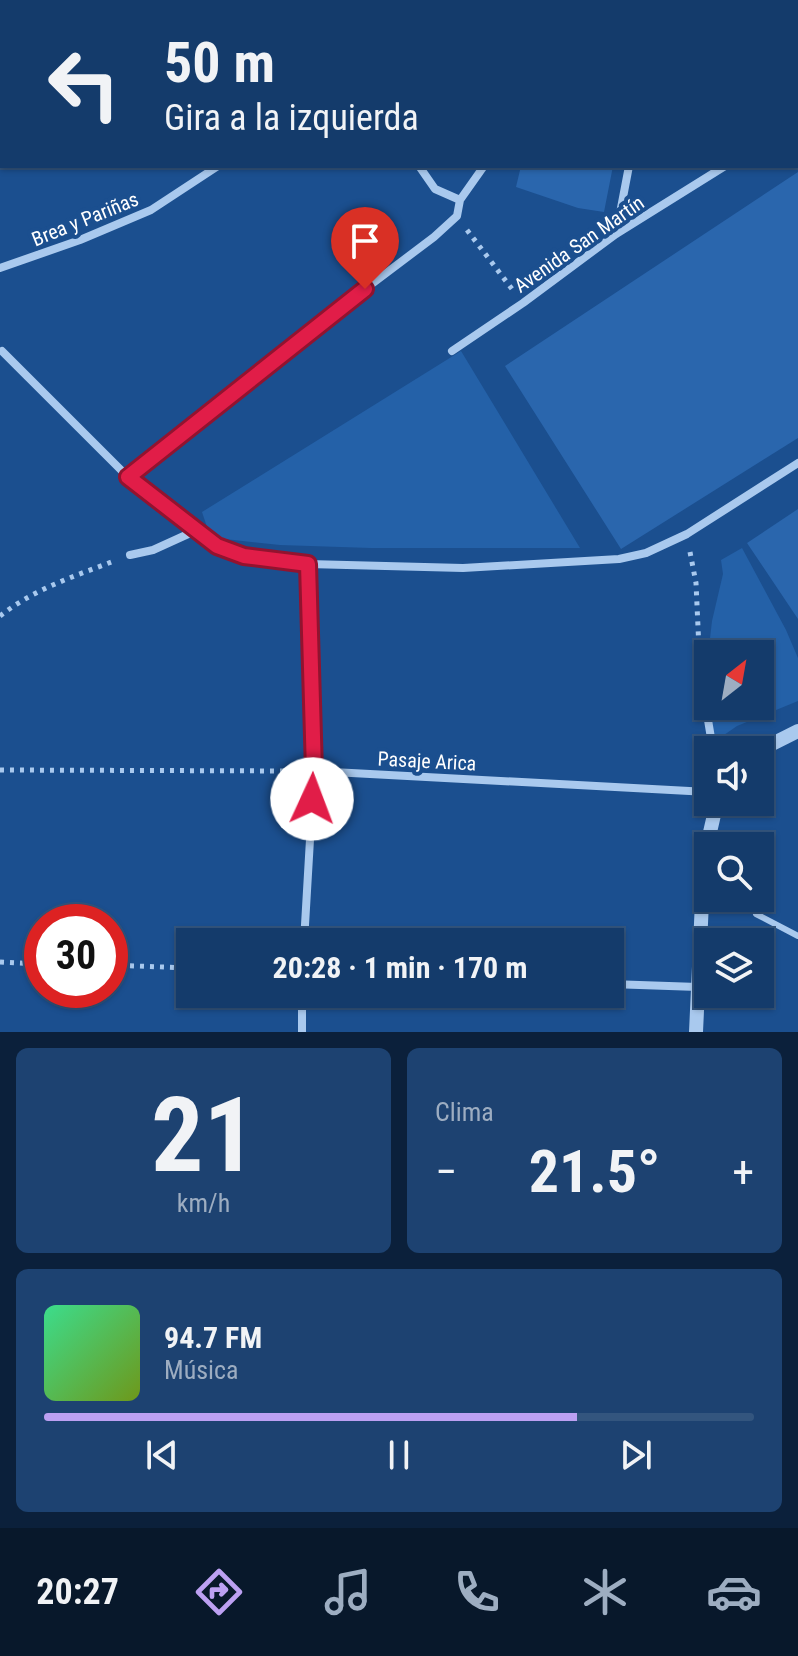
<!DOCTYPE html>
<html lang="es">
<meta charset="utf-8">
<style>
:root{--surface:#143b6b;--page:#1d4271;--text:#f1f3f6;--muted:#9dadc1;--line:#33557e;--accent:#bca0f2}
body{margin:0;font-family:"Roboto Condensed",sans-serif;background:var(--page);color:var(--text);height:100vh;display:flex;flex-direction:column;font-size:30px;white-space:nowrap}
*{box-sizing:border-box;margin:0}
p{font-size:26px;color:var(--muted)}
.icon{flex:none;width:44px;height:44px;fill:none;stroke:currentColor;stroke-width:2;stroke-linecap:round;stroke-linejoin:round}
.map{position:relative;height:1032px;overflow:hidden}
.sheet{display:flex;flex-direction:column;gap:16px;padding:16px;background:#0b203b;flex:1}
.sheet>*{flex:none}
.top-card{position:absolute;left:0px;top:0px;width:798px;height:168px;box-shadow:0 2px 6px #0004,0 0 0 2px var(--line);background:#143b6b;color:var(--text);overflow:hidden}
.needle{width:52px;rotate:31deg}
.controls{position:absolute;left:694px;top:640px;display:grid;gap:16px}
.controls a{display:grid;place-items:center;width:80px;height:80px;border-radius:0px;background:var(--surface);box-shadow:0 2px 6px #0004,0 0 0 2px var(--line);font-size:40px}
.speed{position:absolute;left:24px;top:904px;display:flex;gap:16px;font-size:40px;font-weight:700;text-align:center}
.speed>*{display:grid;place-content:center;width:104px;height:104px;border-radius:50%;background:var(--surface);box-shadow:0 2px 6px #0004,0 0 0 2px var(--line);line-height:1}
.speed .limit{border:12px solid #d22;background:#fff;color:#111}
.pin{position:absolute;display:grid;place-items:center;width:68px;height:68px;color:#fff;margin:-82px -34px;border-radius:50% 50% 50% 0;rotate:-45deg;box-shadow:0 0 8px #0007}
.pin .icon{rotate:45deg}
.me{position:absolute;width:88px;margin:-44px;rotate:2deg;stroke-linejoin:round;filter:drop-shadow(0 0 6px #0008)}
.turn{display:flex;align-items:center;gap:28px;height:168px;padding:0 32px;font-size:36px}
.turn .icon{width:104px;height:104px;stroke-width:2.5}
.turn b{display:block;font-size:56px;line-height:68px}
.big{font-size:60px;font-weight:700;line-height:1.1}
.sheet .tile{flex:1;display:flex;flex-direction:column;justify-content:center;gap:12px;min-width:0;padding:0 28px;border-radius:12px;background:var(--page)}
.sheet .dial{align-items:center;gap:0}
.dial b{font-size:104px;line-height:1}
.song{display:flex;align-items:center;gap:24px}
.cover{width:96px;height:96px;border-radius:12px;background:linear-gradient(135deg,hsl(150 70% 55%),hsl(80 70% 35%))}
.played{height:8px;border-radius:4px;background:linear-gradient(90deg,var(--accent) 75%,var(--line) 75%)}
.keys{display:flex;justify-content:space-around;direction:ltr}
.heat{display:flex;justify-content:space-between;align-items:center;font-size:44px;direction:ltr}
.sheet .tiles{flex:1;display:grid;gap:16px;grid-template-columns:1fr 1fr}
.tile:last-child{grid-column:span 2}
.trip{position:absolute;left:176px;top:928px;width:448px;height:80px;border-radius:0px;background:var(--surface);box-shadow:0 2px 6px #0004,0 0 0 2px var(--line);font-weight:700;line-height:80px;text-align:center}
.menu{display:flex;height:128px;justify-content:space-around;align-items:center;background:#08182b;color:var(--muted)}
.menu .icon{width:56px;height:56px}
.menu .on{color:var(--accent)}
.menu b{font-size:36px;color:var(--text)}
.map>svg:first-child{display:block}
.green{fill:#2461a8;fill-rule:evenodd}
.building{fill:#2a66ad}
.lines{fill:none;stroke-linecap:round;stroke-linejoin:round}
.path{stroke:#a9c9ee;stroke-width:5;stroke-dasharray:4 6;stroke-linecap:butt}
.service{stroke:#a9c9ee;stroke-width:6}
.minor{stroke:#a9c9ee;stroke-width:8}
.tertiary{stroke:#a9c9ee;stroke-width:14}
.route-casing{stroke:#92132f;stroke-width:20}
.route{stroke:#e11d48;stroke-width:14}
.labels{text-anchor:middle;stroke-width:8;stroke-linejoin:round;paint-order:stroke}
.street-label{font-size:20px;fill:#fff;stroke:#1b4f8f}
</style>
<div class="map">
<svg width="798" height="1032" viewBox="0 0 798 1032">
<rect width="100%" height="100%" fill="#1b4f8f"/>
<!-- green -->
<path class="green" d="M 461,351 L 580,548 L 371,548 L 280,545 L 216,538 L 207,527 L 202,512 Z
M 742,548 L 786,630 L 798,658 L 798,701 L 737,726 L 711,744 L 703,700 L 712,621 L 723,574 L 721,560 ZM 708,654 L 760,654 L 760,706 L 708,706 Z"/>
<!-- building -->
<path class="building" d="M 521,166 L 613,166 L 604,212 L 578,208 L 516,187 Z
M 798,172 L 798,438 L 621,549 L 505,366 Z
M 798,509 L 798,619 L 747,543 Z"/>
<g class="lines">
<!-- path -->
<path class="path" d="M 467,230 L 512,289
M 690,552 L 696,583 L 699,649
M 0,616 C 34,589 75,576 114,561
M 0,770 L 297,771
M 0,962 L 42,964
M 110,965 L 190,968"/>
<!-- service -->
<path class="service" d="M 756,914 L 798,936"/>
<!-- minor -->
<path class="minor" d="M 336,0 L 337,2
M 91,2 L 95,0
M 539,2 L 539,0
M 664,2 L 665,0
M 0,43 L 2,42
M 796,122 L 798,121
M 419,166 L 435,189 L 460,200
M 616,234 L 629,166
M 0,268 L 80,240 L 151,210 L 218,166
M 2,351 L 128,477 L 217,546 L 244,556 L 308,564 L 463,568 L 619,559 L 646,553 L 687,534 L 798,463
M 452,351 L 523,303 L 616,234 L 725,166
M 128,477 L 296,341 L 434,237 L 457,216 L 460,200 L 484,166
M 130,555 L 153,550 L 197,530
M 699,666 L 713,750
M 314,771 L 708,792
M 304,942 L 314,771 L 308,564
M 610,984 L 698,987
M 302,1032 L 302,994"/>
<!-- tertiary -->
<path class="tertiary" d="M 760,750 L 798,731
M 696,1032 L 704,858 L 717,802"/>
</g>
<g class="lines">
<!-- route casing -->
<g class="route-casing">
<path id="route" d="M 312,799 L 314,771 L 308,564 L 244,556 L 217,546 L 128,477 L 365,289"/>
</g>
<!-- route -->
<use href="#route" class="route"/>
</g>
<g class="labels">
<!-- street labels -->
<g class="street-label">
<text transform="translate(85 219) rotate(-22)" y="7">Brea y Pariñas</text>
<text transform="translate(579 244) rotate(-35)" y="7">Avenida San Martín</text>
<text transform="translate(427 761) rotate(3)" y="7">Pasaje Arica</text>
</g>
</g>
</svg>
<div class="controls">
<a><svg class="needle" viewBox="-14 -14 28 28"><path d="M0-13l5 13h-10z" fill="#e53935"/><path d="M0 13l5-13h-10z" fill="#9dadc1"/></svg></a>
<a><svg class="icon" aria-label="sound" viewBox="0 0 24 24"><path d="M4 9h4l5-4v14l-5-4H4zM17 9q2 3 0 6"/></svg></a>
<a><svg class="icon" aria-label="search" viewBox="0 0 24 24"><circle cx="10" cy="10" r="6"/><path d="M15 15l6 6"/></svg></a>
<a><svg class="icon" aria-label="layers" viewBox="0 0 24 24"><path d="M12 4l9 5-9 5-9-5zM3 14l9 5 9-5"/></svg></a>
</div>
<div class="speed"><div class="limit">30</div></div>
<div class="pin" style="left:365px;top:289px;background:#d93025"><svg class="icon" aria-label="arrive" viewBox="0 0 24 24"><path d="M6 21V4h12l-3 4 3 4H6"/></svg></div>
<svg class="me" style="left:312px;top:799px" viewBox="-20 -20 40 40"><circle r="19" fill="#fff"/><path d="M0-13L10 11 0 6-10 11z" fill="#e11d48"/></svg>
<div class="trip">20:28 · 1 min · 170 m</div>
<div class="top-card">
<div class="turn"><svg class="icon" aria-label="left" viewBox="0 0 24 24"><path d="M17 20v-9H6M10 6l-5 5 5 5"/></svg><div><b>50 m</b>Gira a la izquierda</div></div>
</div>
</div>
<section class="sheet">
<div class="tiles">
<div class="tile dial"><b>21</b><p>km/h</p></div>
<div class="tile"><p>Clima</p>
<div class="heat"><a>−</a><b class="big">21.5°</b><a>+</a></div>
</div>
<div class="tile">
<div class="song"><i class="cover"></i><div><b>94.7 FM</b><p>Música</p></div></div>
<div class="played"></div>
<div class="keys"><svg class="icon" aria-label="previous" viewBox="0 0 24 24"><path d="M18 5L8 12l10 7zM5 5v14"/></svg><svg class="icon" aria-label="pause" viewBox="0 0 24 24"><path d="M8 5v14M16 5v14"/></svg><svg class="icon" aria-label="next" viewBox="0 0 24 24"><path d="M6 5l10 7-10 7zM19 5v14"/></svg></div>
</div>
</div>
</section>
<nav class="menu">
<b>20:27</b>
<svg class="icon on" aria-label="directions" viewBox="0 0 24 24"><path d="M12 3l9 9-9 9-9-9zM9 14v-3h6M13 9l2 2-2 2"/></svg>
<svg class="icon" aria-label="music" viewBox="0 0 24 24"><path d="M9 18V5l10-2v13"/><circle cx="6" cy="18" r="3"/><circle cx="16" cy="16" r="3"/></svg>
<svg class="icon" aria-label="phone" viewBox="0 0 24 24"><path d="M5 4h4l2 5-3 2q2 4 5 5l2-3 5 2v4C11 20 4 13 5 4z"/></svg>
<svg class="icon" aria-label="climate" viewBox="0 0 24 24"><path d="M12 3v18M4 7l16 10M4 17L20 7"/></svg>
<svg class="icon" aria-label="car" viewBox="0 0 24 24"><path d="M5 17H2v-5l4-1 3-4h7l3 4 3 1v5h-3M9 17h6M6 11h13"/><circle cx="7" cy="17" r="2"/><circle cx="17" cy="17" r="2"/></svg>
</nav>
